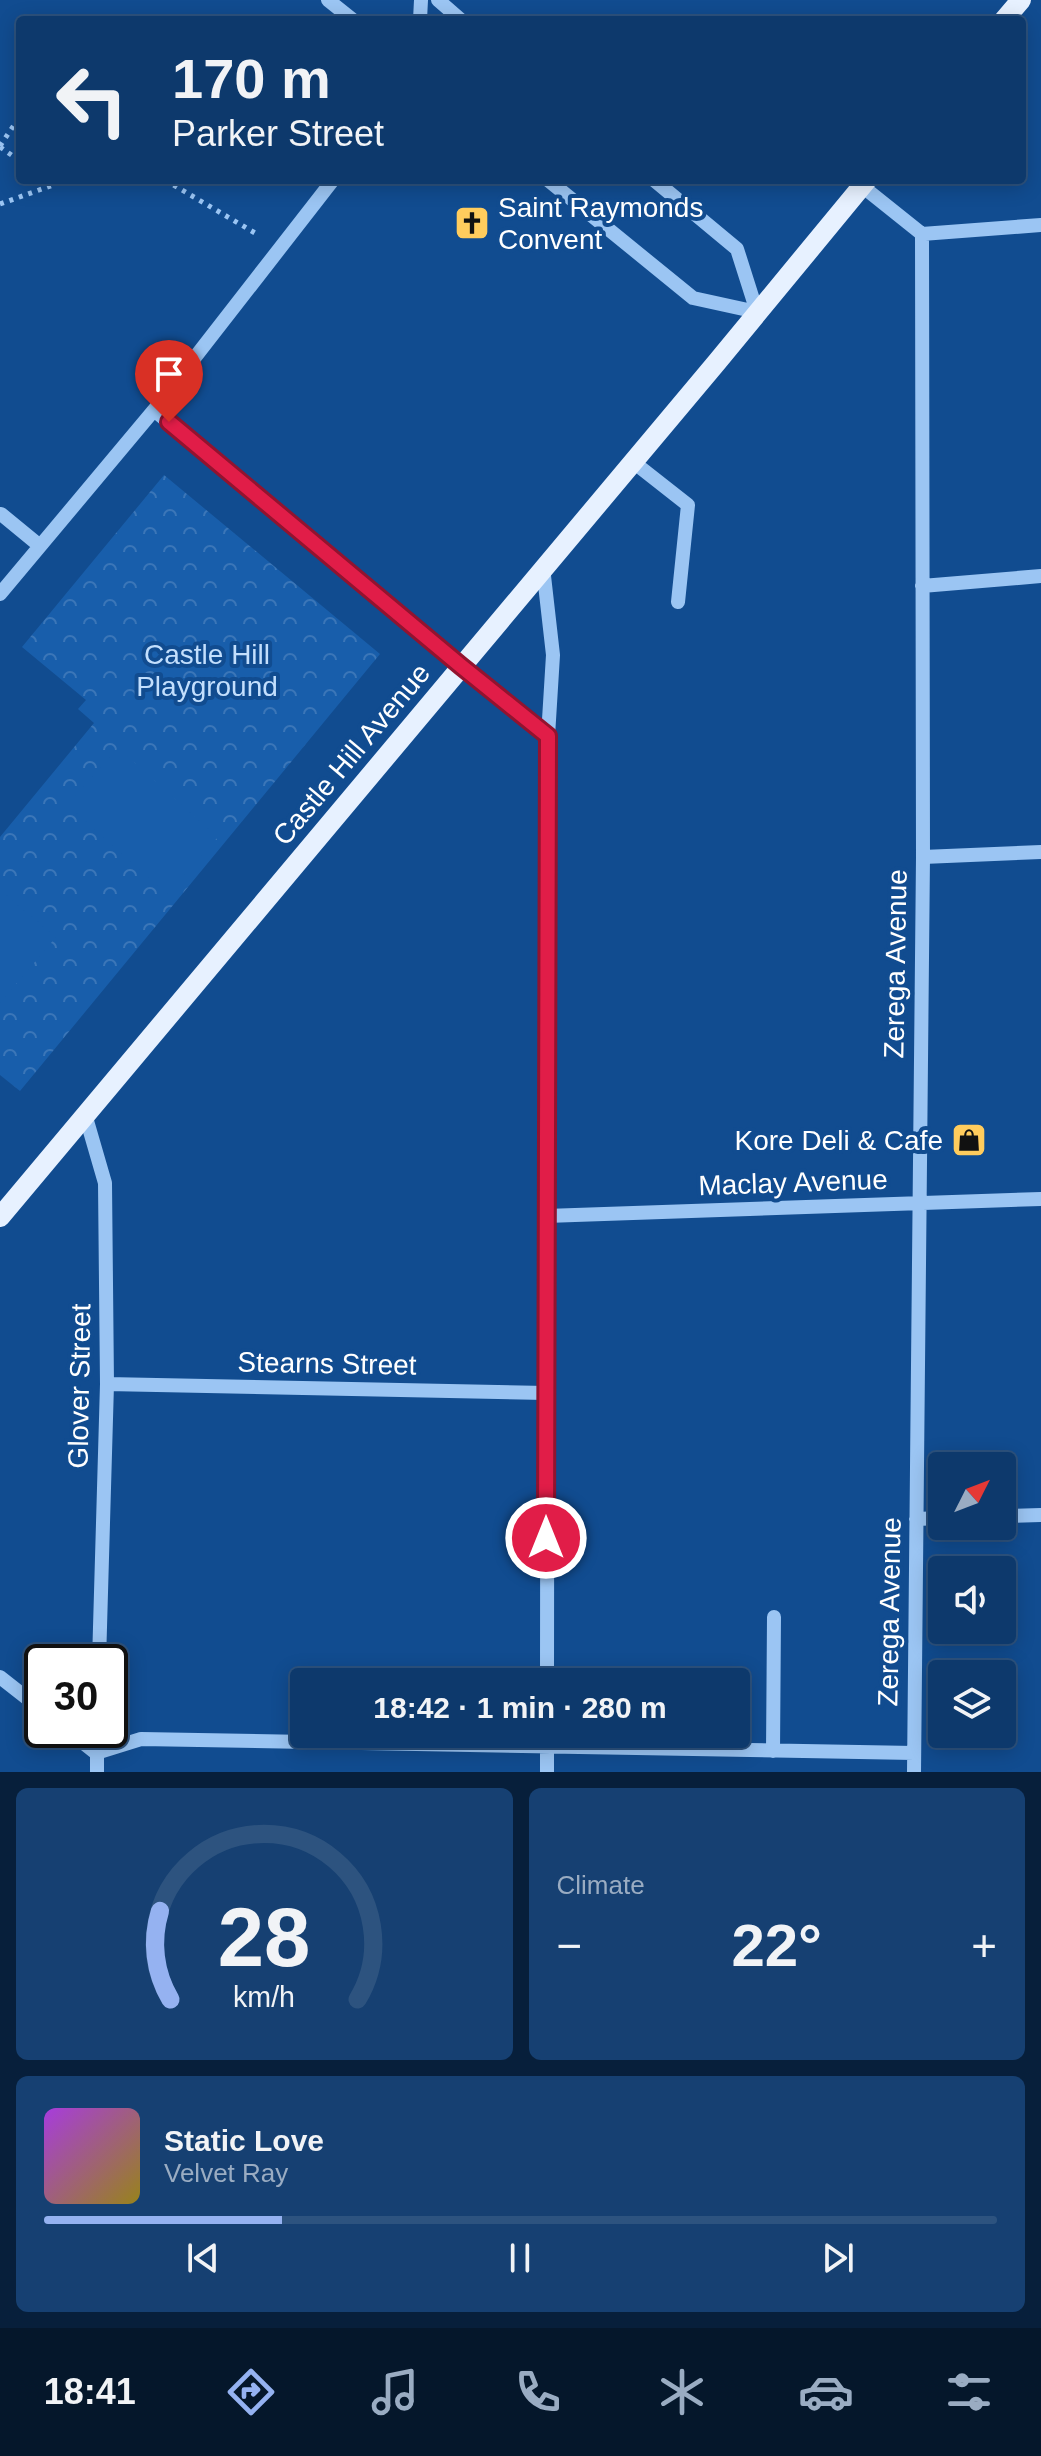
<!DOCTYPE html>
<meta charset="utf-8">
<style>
:root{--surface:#0d396c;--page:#164072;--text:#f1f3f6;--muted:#9aacc2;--line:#2d537f;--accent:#95b2f1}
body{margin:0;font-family:Helvetica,sans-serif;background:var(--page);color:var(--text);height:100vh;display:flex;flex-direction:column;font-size:30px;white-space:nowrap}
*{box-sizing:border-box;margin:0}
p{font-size:26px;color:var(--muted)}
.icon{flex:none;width:44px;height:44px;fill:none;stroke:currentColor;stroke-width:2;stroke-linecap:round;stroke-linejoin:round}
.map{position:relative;height:1772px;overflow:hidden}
.side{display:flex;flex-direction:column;gap:16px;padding:16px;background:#071f3b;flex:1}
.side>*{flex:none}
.hud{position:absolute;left:16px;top:16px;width:1010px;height:168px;border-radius:8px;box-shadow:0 4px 20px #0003,0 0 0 2px var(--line);background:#0d396c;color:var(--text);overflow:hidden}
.needle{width:52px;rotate:48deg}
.controls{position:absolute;left:928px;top:1452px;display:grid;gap:16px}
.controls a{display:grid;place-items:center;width:88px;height:88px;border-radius:8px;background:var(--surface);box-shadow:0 4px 20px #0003,0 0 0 2px var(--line);font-size:40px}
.speed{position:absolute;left:24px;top:1644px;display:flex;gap:16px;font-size:40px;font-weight:700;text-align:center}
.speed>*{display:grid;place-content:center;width:104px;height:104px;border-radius:50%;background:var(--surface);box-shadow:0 4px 20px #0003,0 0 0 2px var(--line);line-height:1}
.speed .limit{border:4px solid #111;border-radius:12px;background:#fff;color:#111}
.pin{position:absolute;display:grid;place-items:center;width:68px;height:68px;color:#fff;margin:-82px -34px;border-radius:50% 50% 50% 0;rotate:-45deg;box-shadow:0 0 8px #0007}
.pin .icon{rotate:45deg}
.me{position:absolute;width:88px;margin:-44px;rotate:0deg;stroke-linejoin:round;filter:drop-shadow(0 0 6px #0008)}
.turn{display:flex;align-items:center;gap:28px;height:168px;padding:0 24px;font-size:36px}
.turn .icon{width:104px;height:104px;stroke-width:2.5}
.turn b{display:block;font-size:56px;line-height:68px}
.big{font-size:60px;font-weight:700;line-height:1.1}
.side .card{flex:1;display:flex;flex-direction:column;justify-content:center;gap:12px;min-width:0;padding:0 28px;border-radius:12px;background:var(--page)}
.side .dial{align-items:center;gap:0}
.dial svg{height:208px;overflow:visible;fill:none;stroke:var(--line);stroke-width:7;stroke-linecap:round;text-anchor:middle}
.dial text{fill:var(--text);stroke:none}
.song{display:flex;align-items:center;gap:24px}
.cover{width:96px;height:96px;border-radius:12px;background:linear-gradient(135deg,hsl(280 70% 55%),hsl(50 70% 35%))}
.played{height:8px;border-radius:4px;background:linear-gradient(90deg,var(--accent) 25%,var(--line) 25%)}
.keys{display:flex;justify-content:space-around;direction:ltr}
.heat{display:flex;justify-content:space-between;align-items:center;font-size:44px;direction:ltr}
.side .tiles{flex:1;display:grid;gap:16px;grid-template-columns:1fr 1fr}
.card:last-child{grid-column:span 2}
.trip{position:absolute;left:290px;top:1668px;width:460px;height:80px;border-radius:8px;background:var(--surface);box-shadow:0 4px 20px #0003,0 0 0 2px var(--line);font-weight:700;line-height:80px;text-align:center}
.tabs{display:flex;height:128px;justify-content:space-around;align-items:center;background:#05172b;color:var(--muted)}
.tabs .icon{width:56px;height:56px}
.tabs .on{color:var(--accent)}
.tabs b{font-size:36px;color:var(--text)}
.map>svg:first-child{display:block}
.forest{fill:url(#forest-crowns)}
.garden{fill:#185eab}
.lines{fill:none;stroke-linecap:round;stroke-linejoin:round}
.path{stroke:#9bc5f3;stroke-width:5;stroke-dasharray:4 6;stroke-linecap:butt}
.minor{stroke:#9bc5f3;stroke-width:14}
.major{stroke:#e7f1ff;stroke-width:20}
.route-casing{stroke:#92132f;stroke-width:20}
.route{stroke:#e11d48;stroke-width:14}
.labels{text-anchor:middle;stroke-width:8;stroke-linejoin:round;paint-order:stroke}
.poi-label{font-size:28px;fill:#fff;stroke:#114c90;text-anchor:start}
.park-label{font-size:28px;fill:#c3dffd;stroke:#114c90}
.street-label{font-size:28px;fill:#fff;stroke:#114c90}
</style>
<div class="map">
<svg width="1041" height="1772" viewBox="0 0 1041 1772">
<defs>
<pattern id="forest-crowns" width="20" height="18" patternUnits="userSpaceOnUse" patternTransform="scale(2)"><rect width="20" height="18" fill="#185eab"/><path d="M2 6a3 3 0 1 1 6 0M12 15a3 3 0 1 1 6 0" fill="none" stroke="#3b76b8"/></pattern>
</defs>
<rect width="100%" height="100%" fill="#114c90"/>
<!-- forest -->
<path class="forest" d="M 164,475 L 380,654 L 20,1091 L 0,1075 L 0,837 L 94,723 L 78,709 L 86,700 L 22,647 Z"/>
<!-- garden -->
<path class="garden" d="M 118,748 L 218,837 L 167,894 L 67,805 Z
M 0,890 L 56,937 L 0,1003 Z"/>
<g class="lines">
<!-- path -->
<path class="path" d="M 0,146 L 20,116
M 0,147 L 20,161
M 165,180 L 255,233
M 0,204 L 67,180"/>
<!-- minor -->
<path class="minor" d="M 328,0 L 353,20
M 438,0 L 461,20
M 420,20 L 421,0
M 548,180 L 693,298 L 757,312 L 737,249 L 654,180
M 862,186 L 922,234
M 922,234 L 1041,225
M 154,410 L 461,666 L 548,736 L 547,1682
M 632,461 L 688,505 L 678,602
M 1,514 L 40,546
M 543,567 L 553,655 L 548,736
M 922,586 L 1041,576
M 0,594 L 154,410 L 333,180
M 923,857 L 1041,852
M 85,1114 L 105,1183 L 107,1384 L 99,1662
M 546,1216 L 1041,1199
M 107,1384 L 546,1393
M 1002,1516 L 1041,1515
M 916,1519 L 942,1518
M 0,1677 L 42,1710
M 67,1730 L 96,1753
M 773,1751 L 774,1617
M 96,1753 L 141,1739 L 914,1753
M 97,1772 L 97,1730
M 547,1772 L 547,1734
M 914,1772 L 923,857 L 922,234"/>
<!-- major -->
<path class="major" d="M 1004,20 L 1021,0
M 0,1217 L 717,362 L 867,180"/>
</g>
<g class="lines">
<!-- route casing -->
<g class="route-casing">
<path id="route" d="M 169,422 L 461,666 L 548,736 L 546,1538"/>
</g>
<!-- route -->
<use href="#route" class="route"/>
</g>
<!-- icons -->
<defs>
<g id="church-square" transform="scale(1.8)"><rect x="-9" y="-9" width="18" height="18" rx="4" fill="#ffcc5d" stroke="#114c90"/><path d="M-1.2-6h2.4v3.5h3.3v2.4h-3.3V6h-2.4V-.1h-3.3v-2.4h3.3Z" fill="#111"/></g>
<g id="shop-square" transform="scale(1.8)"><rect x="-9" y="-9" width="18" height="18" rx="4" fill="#ffcc5d" stroke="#114c90"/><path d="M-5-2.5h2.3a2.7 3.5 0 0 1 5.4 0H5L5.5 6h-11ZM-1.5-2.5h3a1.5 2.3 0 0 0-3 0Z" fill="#111"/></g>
</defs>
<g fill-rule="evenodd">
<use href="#church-square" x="472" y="223"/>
<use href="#shop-square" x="969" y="1140"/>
</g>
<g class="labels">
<!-- poi labels -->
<g class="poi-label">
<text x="498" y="217">Saint Raymonds<tspan x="498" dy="32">Convent</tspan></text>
<text x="943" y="1150" text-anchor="end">Kore Deli &amp; Cafe</text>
</g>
<!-- park labels -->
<g class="park-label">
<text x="207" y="664">Castle Hill<tspan x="207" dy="32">Playground</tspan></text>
</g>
<!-- street labels -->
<g class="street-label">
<text transform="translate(351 754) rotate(-50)" y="10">Castle Hill Avenue</text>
<text transform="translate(895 964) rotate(-89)" y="10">Zerega Avenue</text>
<text transform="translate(793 1182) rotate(-2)" y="10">Maclay Avenue</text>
<text transform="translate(327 1363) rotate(1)" y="10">Stearns Street</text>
<text transform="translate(79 1386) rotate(-89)" y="10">Glover Street</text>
<text transform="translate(889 1612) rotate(-89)" y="10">Zerega Avenue</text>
</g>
</g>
</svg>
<div class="controls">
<a><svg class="needle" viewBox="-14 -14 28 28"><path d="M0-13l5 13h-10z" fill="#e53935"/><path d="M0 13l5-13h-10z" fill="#9aacc2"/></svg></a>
<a><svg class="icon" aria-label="sound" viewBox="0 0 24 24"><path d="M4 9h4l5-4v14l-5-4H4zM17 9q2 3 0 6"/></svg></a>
<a><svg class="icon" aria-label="layers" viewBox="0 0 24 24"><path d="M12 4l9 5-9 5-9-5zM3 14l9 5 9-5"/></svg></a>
</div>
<div class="speed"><div class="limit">30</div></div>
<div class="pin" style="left:169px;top:422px;background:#d93025"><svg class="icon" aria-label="arrive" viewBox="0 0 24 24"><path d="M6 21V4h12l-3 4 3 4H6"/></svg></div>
<svg class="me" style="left:546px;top:1538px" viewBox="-20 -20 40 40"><circle r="17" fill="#e11d48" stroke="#fff" stroke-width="3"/><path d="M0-11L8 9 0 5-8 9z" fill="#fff"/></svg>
<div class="trip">18:42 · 1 min · 280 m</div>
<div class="hud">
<div class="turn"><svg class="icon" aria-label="left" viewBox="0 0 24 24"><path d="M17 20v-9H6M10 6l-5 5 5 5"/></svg><div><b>170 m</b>Parker Street</div></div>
</div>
</div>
<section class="side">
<div class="tiles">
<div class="card dial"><svg viewBox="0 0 100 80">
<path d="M14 69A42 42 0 1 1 86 69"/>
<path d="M14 69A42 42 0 0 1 10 35" stroke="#95b2f1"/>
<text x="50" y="56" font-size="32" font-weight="700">28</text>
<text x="50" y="72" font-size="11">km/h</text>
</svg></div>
<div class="card"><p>Climate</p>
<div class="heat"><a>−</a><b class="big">22°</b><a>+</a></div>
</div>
<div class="card">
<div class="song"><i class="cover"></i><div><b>Static Love</b><p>Velvet Ray</p></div></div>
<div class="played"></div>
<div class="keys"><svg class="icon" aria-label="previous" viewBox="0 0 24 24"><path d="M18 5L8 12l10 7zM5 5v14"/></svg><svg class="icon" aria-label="pause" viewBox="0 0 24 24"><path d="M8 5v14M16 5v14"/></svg><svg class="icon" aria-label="next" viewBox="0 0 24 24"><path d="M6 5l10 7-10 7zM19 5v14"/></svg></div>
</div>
</div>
</section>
<nav class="tabs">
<b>18:41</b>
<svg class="icon on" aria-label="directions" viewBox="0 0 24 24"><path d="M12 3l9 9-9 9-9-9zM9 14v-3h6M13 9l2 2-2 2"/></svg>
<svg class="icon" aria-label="music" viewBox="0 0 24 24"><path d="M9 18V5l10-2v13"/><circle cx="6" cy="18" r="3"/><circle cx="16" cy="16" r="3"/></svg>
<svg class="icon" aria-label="phone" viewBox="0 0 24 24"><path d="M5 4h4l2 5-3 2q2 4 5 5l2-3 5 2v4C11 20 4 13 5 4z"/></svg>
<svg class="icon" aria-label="climate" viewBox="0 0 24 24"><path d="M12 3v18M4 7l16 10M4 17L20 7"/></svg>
<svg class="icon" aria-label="car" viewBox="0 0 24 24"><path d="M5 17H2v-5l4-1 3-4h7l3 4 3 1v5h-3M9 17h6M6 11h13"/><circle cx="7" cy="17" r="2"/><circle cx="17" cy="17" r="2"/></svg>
<svg class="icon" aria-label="filters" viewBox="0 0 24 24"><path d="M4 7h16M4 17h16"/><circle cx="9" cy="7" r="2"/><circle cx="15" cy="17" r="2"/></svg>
</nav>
